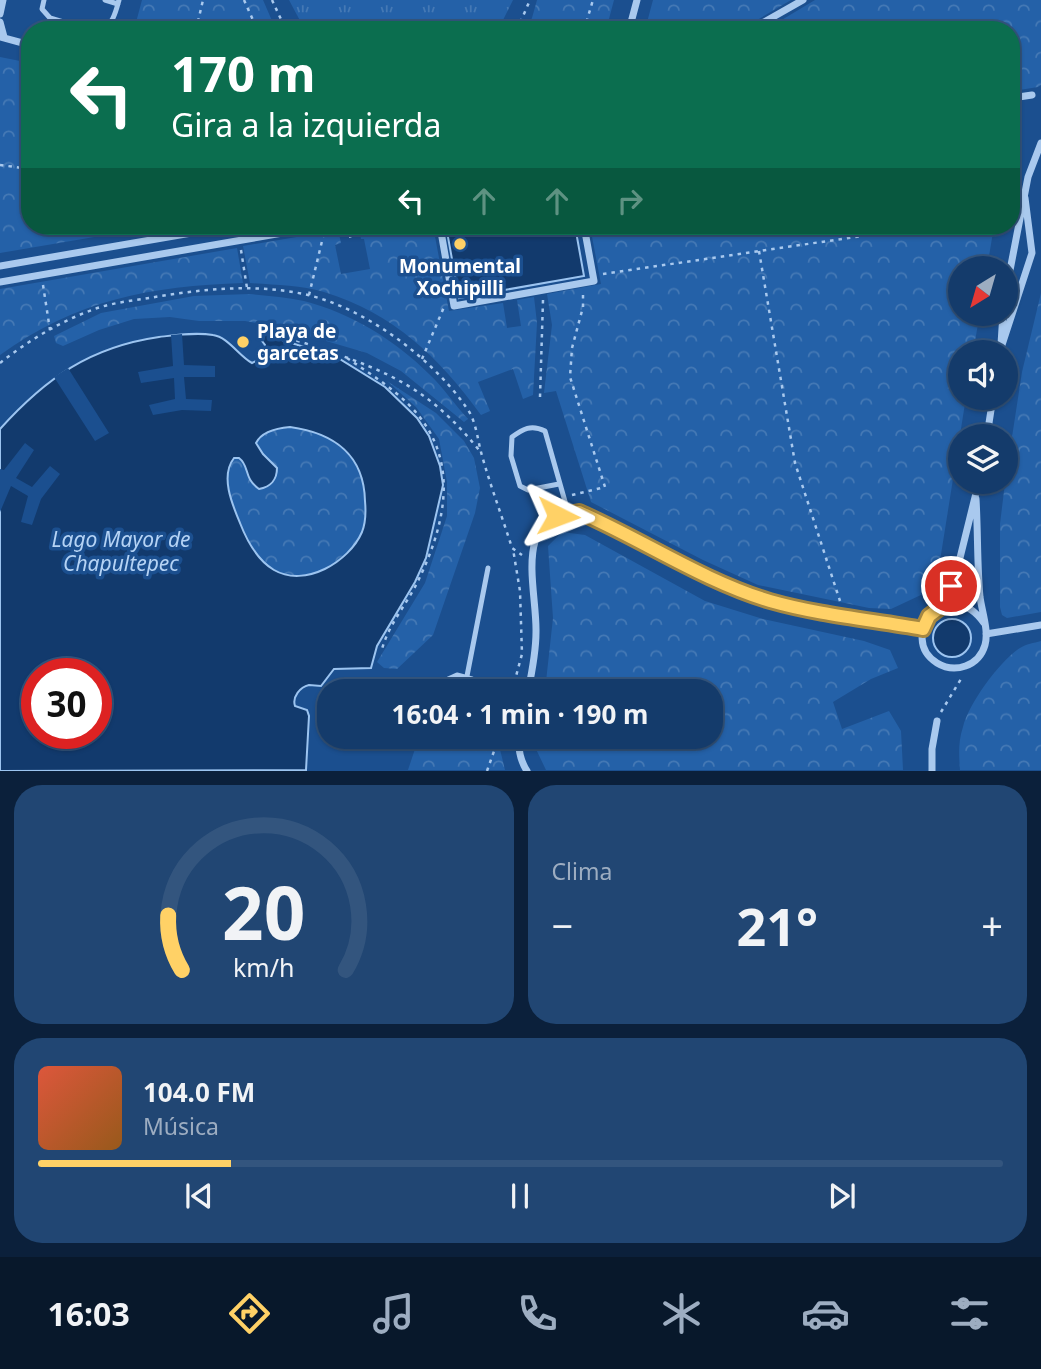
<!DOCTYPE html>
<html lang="es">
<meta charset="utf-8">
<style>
:root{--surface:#143b6b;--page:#214673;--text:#f1f3f6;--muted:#9dadc1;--line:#33557e;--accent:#ffd166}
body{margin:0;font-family:"Noto Sans",sans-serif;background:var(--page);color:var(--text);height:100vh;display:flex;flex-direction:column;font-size:26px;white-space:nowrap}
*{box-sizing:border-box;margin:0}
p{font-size:23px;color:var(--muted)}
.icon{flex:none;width:38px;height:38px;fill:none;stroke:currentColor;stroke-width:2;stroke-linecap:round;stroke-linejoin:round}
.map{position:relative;height:771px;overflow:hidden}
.panel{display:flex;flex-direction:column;gap:14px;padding:14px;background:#0b203b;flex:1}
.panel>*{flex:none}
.hud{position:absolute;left:21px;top:21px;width:999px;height:214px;border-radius:28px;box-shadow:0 2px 5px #0004,0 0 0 2px var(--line);background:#0b6e4f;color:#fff;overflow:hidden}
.needle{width:46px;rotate:217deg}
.tools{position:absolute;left:948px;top:256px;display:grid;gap:14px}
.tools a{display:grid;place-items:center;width:70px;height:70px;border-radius:50%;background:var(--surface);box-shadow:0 2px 5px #0004,0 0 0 2px var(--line);font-size:35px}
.speed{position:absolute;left:21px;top:658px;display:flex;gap:14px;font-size:35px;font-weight:700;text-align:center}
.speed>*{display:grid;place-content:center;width:91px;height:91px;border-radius:50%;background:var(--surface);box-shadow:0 2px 5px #0004,0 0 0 2px var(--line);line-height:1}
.speed .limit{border:10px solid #d22;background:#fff;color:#111}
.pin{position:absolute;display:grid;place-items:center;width:60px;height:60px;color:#fff;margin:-30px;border:4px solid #fff;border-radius:50%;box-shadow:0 2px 7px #0007}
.me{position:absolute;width:77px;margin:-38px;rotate:93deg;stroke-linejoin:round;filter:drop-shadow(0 0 5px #0008)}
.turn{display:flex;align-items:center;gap:24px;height:147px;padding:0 35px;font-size:32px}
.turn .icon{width:91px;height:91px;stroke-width:2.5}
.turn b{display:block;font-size:49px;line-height:60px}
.lanes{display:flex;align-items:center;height:66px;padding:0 35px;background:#0003;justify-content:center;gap:35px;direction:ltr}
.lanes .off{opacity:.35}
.big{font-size:52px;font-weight:700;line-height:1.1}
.panel .widget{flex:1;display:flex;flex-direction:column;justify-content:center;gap:10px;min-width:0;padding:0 24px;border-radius:28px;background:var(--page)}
.panel .dial{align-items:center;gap:0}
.dial svg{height:182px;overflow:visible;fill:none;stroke:var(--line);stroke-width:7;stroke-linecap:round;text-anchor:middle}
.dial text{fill:var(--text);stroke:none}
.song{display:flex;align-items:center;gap:21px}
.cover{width:84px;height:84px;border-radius:10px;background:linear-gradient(135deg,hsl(10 70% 55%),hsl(30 70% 35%))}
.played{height:7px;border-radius:4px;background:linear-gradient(90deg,var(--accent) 20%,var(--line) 20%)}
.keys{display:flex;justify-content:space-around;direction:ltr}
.heat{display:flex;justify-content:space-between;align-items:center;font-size:38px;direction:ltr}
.panel .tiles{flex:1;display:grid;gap:14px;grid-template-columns:1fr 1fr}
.widget:last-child{grid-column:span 2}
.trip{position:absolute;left:317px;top:679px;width:406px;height:70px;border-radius:28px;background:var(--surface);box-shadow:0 2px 5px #0004,0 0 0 2px var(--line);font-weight:700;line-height:70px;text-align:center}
.tabs{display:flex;height:112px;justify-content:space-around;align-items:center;background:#08182b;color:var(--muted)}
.tabs .icon{width:49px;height:49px}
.tabs .current{color:var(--accent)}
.tabs b{font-size:32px;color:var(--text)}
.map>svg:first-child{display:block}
.grass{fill:url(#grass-tufts)}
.forest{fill:url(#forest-crowns)}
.water{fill:#123a6d;stroke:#9cc4f0;stroke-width:2;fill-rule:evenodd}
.pier{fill:#1b4f8f}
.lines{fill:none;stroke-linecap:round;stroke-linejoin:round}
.path{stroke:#a9c9ee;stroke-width:2.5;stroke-dasharray:3.5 5;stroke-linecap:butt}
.lane{stroke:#a9c9ee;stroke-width:5}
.street{stroke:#a9c9ee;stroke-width:7}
.route-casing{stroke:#a68842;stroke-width:18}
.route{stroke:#ffd166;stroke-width:12}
.poi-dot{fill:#ffd166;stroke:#1b4f8f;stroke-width:2.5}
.labels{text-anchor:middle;stroke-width:7;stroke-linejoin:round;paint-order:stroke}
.poi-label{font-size:19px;font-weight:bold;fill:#fff;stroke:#1b4f8f}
.water-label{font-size:21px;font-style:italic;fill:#b5d3f5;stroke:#1b4f8f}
</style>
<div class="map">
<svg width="1041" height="771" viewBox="0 0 1041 771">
<defs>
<pattern id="grass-tufts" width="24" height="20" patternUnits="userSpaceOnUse" patternTransform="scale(1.75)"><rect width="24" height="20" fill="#2461a8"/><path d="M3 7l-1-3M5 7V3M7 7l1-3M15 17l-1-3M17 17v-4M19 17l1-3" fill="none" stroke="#4579b5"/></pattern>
<pattern id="forest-crowns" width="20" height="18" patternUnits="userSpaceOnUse" patternTransform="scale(1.75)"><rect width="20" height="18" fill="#2461a8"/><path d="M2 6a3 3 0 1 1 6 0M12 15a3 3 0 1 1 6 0" fill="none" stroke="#4579b5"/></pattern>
</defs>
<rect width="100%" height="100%" fill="#1b4f8f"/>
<!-- grass -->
<path class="grass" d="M 289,0 L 513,0 L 498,30 L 305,30 Z"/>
<!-- forest -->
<path class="forest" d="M 142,0 L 263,0 L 276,30 L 134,30 Z
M 537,0 L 614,0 L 606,30 L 525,30 L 532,18 Z
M 653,0 L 791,0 L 740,30 L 645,30 Z
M 815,0 L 1041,0 L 1041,85 L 1038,87 L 1012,91 L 1012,30 L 765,30 Z
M 0,57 L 30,63 L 30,226 L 159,226 L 0,253 Z
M 359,226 L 433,226 L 449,311 L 503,303 L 507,328 L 521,326 L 517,300 L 534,297 L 537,323 L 533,395 L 523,399 L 513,369 L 478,382 L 490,411 L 481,415 C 440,358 393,313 324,292 C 300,285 275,285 250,283 L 243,246 L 338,230 L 341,243 L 335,245 L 341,274 L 370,269 L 364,239 L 361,239 Z
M 590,226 L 994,226 L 987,268 L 961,268 L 961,313 L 980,313 L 973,352 L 961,352 L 961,397 L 966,397 L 939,567 L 934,581 L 923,594 L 891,609 L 869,608 L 758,585 L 703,560 L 591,502 L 556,391 L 544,393 L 552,325 L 547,294 L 601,284 Z
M 237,248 L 243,283 C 151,286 76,300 0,355 L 0,289 Z
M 1041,293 L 1041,612 L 1007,618 L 1002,615 L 1000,607 L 1000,524 L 1005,483 L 1022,372 Z
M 250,294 C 268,296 286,297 304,301 C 351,313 395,340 429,374 C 443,387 455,405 468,419 L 464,422 L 401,371 L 367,353 L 282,328 L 245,321 L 199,321 L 170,317 L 134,319 L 99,330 L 63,346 L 56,343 L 54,336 L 101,313 L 194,296 Z
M 387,381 L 436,413 L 464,441 L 474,458 L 480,488 L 475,513 L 433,635 L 397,669 L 384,668 L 377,662 L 425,583 L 447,516 L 447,482 L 439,439 L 416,407 Z
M 290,427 C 334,433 364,455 365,501 C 366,512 366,522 362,532 C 349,562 305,588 273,570 C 257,560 247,541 240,523 C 232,504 220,476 234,458 L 239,458 L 245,463 L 247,476 L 259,489 L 273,482 L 272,462 L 263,454 L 256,443 C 261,431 278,428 290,427 Z
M 562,532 L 585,535 L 705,601 L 763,619 L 864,641 L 890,650 L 898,668 L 871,679 L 833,702 L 842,729 L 889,711 L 901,731 L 903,770 L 546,770 L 535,747 L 536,737 L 710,737 L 710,691 L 545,691 L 553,618 L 548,546 Z
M 1041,641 L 1041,770 L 960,770 C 959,755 958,742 963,727 C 969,703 1000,661 1020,648 C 1026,644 1034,643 1041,641 Z
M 419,737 L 497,737 L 505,770 L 408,770 Z"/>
<!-- water -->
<path class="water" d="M 446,226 L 575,226 L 584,276 L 459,298 Z
M 267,327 L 279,339 L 338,358 L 385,387 L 417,418 L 429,436 L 440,466 L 443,485 L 426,558 L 415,582 L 377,646 L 371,668 L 334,669 L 321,686 L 309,685 C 300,687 292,697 295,706 L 307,710 L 309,716 L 306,770 L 0,771 L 0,429 C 46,378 90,347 159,337 C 176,335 196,332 213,335 C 228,337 239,356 252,363 L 262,358 L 265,345 L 259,337 ZM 290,427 C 334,433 364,455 365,501 C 366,512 366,522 362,532 C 349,562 305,588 274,570 C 257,560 247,541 240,523 C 232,504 220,476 234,458 L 239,458 C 250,466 243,478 259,489 C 271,487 277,479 277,468 L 263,454 L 256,443 C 262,431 278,428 290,427 ZM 37,674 L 96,674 L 96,733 L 37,733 Z
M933 638a19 19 0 1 1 38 0a19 19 0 1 1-38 0Z"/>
<!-- pier -->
<path class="pier" d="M 182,334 L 184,365 L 215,366 L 215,377 L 184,377 L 186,399 L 212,400 L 211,411 L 182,410 L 153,415 L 149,405 L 175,399 L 174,378 L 141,383 L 138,372 L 173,366 L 171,335 Z
M 68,368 L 109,433 L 95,441 L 54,377 Z
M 25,443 L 34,450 L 16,478 L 32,487 L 50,466 L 60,474 L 41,499 L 32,525 L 21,522 L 28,496 L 11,486 L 0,512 L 0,469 L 4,470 Z"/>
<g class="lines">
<!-- path -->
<path class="path" d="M 244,0 L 253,20 L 262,30
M 272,0 L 286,30
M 196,30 L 203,0
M 517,30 L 530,0
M 584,30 L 593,0
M 0,165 L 30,169
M 348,226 L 351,241
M 241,250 L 247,288
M 759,251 L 795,463 L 840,601
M 603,274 L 930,226 L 991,226
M 43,285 L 50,330
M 309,295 L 323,237
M 280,336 C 304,342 325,350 348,358 C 407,380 439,401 479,450
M 347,358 C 369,373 393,388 411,407 C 461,459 446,524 417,583 C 406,605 389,624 382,649
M 422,359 L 444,307
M 0,363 C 28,341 59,322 92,310 C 110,303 130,301 149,298 C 201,289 256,283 308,295 C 366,309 432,358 466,407 C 476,420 477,437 481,452 C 490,485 502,516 512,548 L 522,555
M 540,397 L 543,300
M 572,495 L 605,487 L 570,377 L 572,348 L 583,307 L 583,293
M 512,691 L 522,654 L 520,591 L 513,549
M 941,712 L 961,679
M 487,771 L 499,737"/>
<!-- lane -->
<path class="lane" d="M 44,0 L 42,9 L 50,18 L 90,30
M 105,0 L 118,4
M 101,30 C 113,25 116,11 119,0
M 559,484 L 528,490 L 520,486 L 511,456 L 512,437 C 523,429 531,424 545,431 L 568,512
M 467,676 L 488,568
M 441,691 L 446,680 L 457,675 L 472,679 L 478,691"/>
<!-- street -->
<path class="street" d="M 0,14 L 3,0
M 0,22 L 4,37
M 629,30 L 637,0
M 750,30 L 803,0
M 0,37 L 30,45
M 1012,98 L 1032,95
M 440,226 L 454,306 L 594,281 L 584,226
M 0,266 L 232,226
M 0,282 L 323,226
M 1006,291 L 1028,177 L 1041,143
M 1001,344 L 1003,313
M 1001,348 L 1032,253 L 1025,198
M 987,436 L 993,397
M 976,499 C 978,532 977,565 980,597 C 982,612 989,631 985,645 C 979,666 955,674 937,663 C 896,637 949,573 984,623
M 941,607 L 957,570 L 979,481
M 986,634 L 1041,625
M 528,691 C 532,672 536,652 536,632 C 537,588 511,514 579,512 L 718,581 L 770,601 L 923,629
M 519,737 C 518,749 520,760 527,771
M 932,771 L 932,749 L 937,721"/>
</g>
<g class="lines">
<!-- route casing -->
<g class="route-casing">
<path id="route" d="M 558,516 L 579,512 C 643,540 703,581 770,601 C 819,615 873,620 923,629 L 929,616 L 941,607 L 951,586"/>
</g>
<!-- route -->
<use href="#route" class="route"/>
</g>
<!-- markers -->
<g class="poi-dot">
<circle cx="460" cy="244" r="7"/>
<circle cx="243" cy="342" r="7"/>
</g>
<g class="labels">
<!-- poi labels -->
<g class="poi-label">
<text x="460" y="273">Monumental<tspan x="460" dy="22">Xochipilli</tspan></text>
<text x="257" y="338" text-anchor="start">Playa de<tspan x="257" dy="22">garcetas</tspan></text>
</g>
<!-- water labels -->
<g class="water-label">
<text x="121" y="547">Lago Mayor de<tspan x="121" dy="24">Chapultepec</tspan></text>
</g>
</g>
</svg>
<div class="tools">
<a><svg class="needle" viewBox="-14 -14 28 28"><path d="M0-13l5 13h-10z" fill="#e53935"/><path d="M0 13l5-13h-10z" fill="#9dadc1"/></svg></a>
<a><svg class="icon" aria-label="sound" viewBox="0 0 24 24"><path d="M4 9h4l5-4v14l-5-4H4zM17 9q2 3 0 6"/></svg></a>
<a><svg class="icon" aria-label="layers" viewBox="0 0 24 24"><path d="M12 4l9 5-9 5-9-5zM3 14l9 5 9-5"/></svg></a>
</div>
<div class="speed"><div class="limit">30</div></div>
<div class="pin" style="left:951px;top:586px;background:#d93025"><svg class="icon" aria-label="arrive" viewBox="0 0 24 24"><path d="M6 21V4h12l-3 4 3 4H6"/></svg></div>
<svg class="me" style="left:558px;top:516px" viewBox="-20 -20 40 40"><path d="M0-17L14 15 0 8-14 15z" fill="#ffd166" stroke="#fff" stroke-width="4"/></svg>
<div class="trip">16:04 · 1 min · 190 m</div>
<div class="hud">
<div class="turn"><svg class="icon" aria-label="left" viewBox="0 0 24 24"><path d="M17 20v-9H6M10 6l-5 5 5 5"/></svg><div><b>170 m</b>Gira a la izquierda</div></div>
<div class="lanes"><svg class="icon" aria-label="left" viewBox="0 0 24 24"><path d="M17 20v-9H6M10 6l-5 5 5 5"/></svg><svg class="icon off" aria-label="ahead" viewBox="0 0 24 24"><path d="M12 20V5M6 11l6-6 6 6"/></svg><svg class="icon off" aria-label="ahead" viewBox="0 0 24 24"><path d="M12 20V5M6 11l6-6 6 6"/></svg><svg class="icon off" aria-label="right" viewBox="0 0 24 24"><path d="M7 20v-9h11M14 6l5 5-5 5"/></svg></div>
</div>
</div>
<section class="panel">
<div class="tiles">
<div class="widget dial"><svg viewBox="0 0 100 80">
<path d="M14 69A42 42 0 1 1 86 69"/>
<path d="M14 69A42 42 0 0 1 8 45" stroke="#ffd166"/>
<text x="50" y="56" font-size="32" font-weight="700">20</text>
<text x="50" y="72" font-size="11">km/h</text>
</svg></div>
<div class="widget"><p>Clima</p>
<div class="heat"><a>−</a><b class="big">21°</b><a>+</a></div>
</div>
<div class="widget">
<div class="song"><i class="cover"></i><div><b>104.0 FM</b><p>Música</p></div></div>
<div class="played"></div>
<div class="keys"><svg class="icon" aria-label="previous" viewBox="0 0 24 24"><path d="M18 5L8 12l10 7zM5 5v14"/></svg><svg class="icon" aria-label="pause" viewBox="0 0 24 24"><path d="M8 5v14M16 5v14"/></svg><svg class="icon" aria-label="next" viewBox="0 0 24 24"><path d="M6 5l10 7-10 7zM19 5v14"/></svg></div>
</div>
</div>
</section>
<nav class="tabs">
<b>16:03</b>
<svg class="icon current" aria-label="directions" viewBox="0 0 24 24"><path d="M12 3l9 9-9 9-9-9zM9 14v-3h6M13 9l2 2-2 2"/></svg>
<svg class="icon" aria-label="music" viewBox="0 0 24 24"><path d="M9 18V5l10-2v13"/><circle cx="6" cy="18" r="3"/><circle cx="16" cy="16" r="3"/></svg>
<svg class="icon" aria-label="phone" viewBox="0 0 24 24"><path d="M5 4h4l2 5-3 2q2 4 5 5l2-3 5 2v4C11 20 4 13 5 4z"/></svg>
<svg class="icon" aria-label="climate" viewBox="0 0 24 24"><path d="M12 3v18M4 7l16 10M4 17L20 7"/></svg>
<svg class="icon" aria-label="car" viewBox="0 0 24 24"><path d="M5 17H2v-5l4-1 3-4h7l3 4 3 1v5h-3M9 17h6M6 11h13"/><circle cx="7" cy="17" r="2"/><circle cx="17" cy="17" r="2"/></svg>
<svg class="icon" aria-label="filters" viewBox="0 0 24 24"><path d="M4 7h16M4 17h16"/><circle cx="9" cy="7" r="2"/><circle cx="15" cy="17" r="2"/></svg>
</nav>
